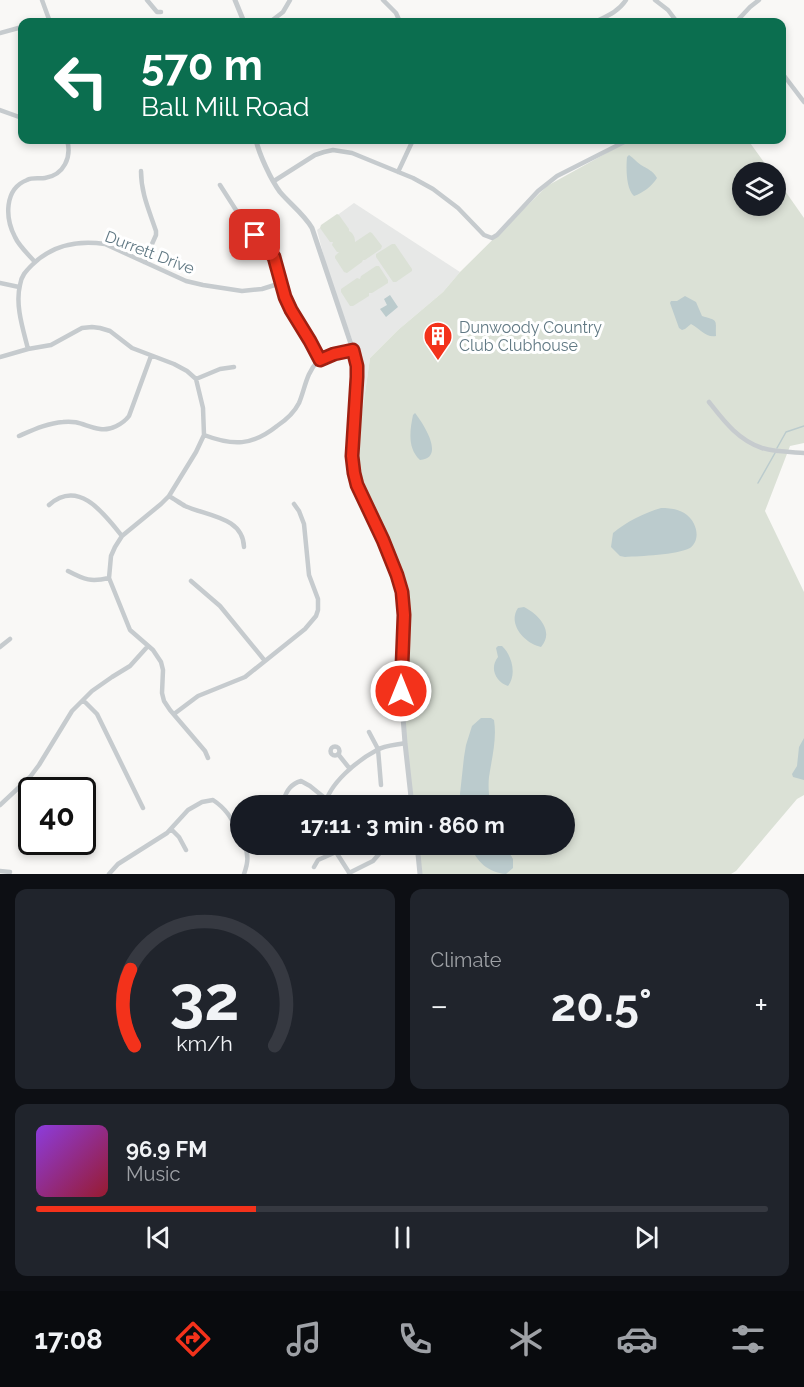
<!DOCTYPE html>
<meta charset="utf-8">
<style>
:root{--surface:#171b24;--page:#20242c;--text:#f1f3f6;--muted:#9ea1a6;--line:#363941;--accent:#f3321b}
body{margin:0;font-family:Raleway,sans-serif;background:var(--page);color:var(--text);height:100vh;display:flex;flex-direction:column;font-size:22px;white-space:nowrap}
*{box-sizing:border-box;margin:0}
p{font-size:20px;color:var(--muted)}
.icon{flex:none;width:33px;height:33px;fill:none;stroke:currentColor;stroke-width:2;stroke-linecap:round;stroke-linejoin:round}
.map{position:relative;height:874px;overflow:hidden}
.panel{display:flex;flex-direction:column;gap:15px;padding:15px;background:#0d0f14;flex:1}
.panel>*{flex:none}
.banner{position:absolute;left:18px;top:18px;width:768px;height:126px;border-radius:12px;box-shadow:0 3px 9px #0003;background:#0b6e4f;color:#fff;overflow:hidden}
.fabs{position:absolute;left:732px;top:162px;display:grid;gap:12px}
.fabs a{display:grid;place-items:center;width:54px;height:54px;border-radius:50%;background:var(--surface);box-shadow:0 3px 9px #0003;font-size:30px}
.speed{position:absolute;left:18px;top:777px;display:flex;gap:12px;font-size:30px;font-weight:700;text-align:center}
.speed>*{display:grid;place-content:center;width:78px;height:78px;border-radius:50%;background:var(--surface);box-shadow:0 3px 9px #0003;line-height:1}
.speed .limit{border:3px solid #111;border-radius:9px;background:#fff;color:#111}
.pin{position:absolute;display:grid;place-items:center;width:51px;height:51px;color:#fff;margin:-26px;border-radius:12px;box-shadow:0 3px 9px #0006}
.me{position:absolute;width:66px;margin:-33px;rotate:0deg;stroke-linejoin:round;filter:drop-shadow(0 0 4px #0008)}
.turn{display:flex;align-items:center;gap:21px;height:126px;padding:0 24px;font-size:27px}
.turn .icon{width:78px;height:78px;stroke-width:2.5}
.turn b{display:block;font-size:42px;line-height:51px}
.big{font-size:45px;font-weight:700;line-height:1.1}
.panel .card{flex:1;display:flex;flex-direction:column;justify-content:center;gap:9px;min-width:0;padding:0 21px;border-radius:12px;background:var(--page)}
.panel .dial{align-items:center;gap:0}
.dial svg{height:156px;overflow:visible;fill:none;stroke:var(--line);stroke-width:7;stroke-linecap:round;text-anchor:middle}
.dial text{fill:var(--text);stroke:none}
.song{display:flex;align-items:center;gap:18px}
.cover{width:72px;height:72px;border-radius:9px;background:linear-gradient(135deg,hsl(270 70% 55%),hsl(350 70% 35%))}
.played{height:6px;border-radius:3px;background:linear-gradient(90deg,var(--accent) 30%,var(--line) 30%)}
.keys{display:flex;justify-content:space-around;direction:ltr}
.heat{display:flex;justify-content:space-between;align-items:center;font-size:33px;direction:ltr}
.panel .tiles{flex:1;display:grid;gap:15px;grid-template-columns:1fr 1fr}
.card:last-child{grid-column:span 2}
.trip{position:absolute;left:230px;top:795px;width:345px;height:60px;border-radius:30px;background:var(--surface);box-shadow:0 3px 9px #0003;font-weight:700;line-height:60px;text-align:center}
.tabs{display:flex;height:96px;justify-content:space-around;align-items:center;background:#090b0e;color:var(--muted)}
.tabs .icon{width:42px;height:42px}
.tabs .current{color:var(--accent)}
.tabs b{font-size:27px;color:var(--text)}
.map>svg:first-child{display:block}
.built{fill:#e7e8e7}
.green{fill:#dbe1d6}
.water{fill:#bbcbcd}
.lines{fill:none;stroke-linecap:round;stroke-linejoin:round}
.stream{stroke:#bbcbcd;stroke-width:1.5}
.minor{stroke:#c6cbce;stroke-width:4.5}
.tertiary{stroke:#c6cbce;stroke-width:5}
.route-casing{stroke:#9e2012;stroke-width:15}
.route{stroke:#f3321b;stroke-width:10}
.labels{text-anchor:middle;stroke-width:6;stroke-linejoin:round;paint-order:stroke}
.street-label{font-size:16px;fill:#617984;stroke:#fff}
.poi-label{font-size:16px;fill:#617984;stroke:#fff;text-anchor:start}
</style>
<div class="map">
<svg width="804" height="874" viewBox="0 0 804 874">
<rect width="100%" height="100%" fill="#f9f8f6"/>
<!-- built -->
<path class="built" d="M 354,203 L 460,272 L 443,292 L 398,330 L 370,358 L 362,414 L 359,385 L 360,360 L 331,284 L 317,230 Z"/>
<!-- green -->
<path class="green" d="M 630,140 L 748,140 L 771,172 L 742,172 L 742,206 L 776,206 L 776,178 L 804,218 L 804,443 L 790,446 L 765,511 L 804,592 L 804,795 L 797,799 L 736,871 L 731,874 L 420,874 L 417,845 L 564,844 L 564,806 L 413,805 L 405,752 L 406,717 L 400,666 L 410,638 L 406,603 L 379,521 L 353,483 L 353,438 L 362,414 L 370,358 L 398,330 L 443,292 L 460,272 L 547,186 Z
M 337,214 L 339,215 L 349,229 L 349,231 C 353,233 355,237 355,242 L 370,232 L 372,233 L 382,246 L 381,249 L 365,260 L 363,260 L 362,262 L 347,273 L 344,272 L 335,258 L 335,256 L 339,252 L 337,252 L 332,245 L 333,242 L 330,242 L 320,228 L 321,225 Z
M 392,244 L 395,244 L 412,269 L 412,271 L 396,282 L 393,282 L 376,257 L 376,254 Z
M 376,266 L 379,266 L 388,280 L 388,283 L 372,293 L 369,293 L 369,296 L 353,306 L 350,306 L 341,292 L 341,289 L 357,278 L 360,279 L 361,276 Z"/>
<!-- water -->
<path class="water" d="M 629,155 C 634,158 636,162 641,165 C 648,169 653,171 657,178 C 652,186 643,193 634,196 C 626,189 626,168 627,157 Z
M 390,295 L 398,307 L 386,317 L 380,309 L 387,305 L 384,299 Z
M 685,296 L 696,302 L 702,316 C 720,321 715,320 716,336 C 706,338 700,329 691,324 L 685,329 L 682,330 L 679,328 L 670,303 L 671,301 L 677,301 Z
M 415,413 C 423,423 446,458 420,460 C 407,448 410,430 413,415 Z
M 661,508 C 670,508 680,509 687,515 C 697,523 701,540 690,548 C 677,555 640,556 625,557 L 620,556 L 611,547 L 613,533 C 626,522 644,513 661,508 Z
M 524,607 C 538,614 555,631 541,647 C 525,644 507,624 518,608 Z
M 498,646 L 502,646 C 512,655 517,675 508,686 C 496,682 489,668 498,657 L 496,648 Z
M 481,718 L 491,718 L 494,720 C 497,739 492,757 489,777 C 488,786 489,796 490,805 L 461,805 L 460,794 L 464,757 L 466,745 L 472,726 Z
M 804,738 L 804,780 L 793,777 L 792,774 L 797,766 L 799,747 Z
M 471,845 L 505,845 L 513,859 L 513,868 L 506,874 C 489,873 475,861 471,845 Z"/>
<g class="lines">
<!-- stream -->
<path class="stream" d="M 777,448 L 786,432 L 804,426
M 758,483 L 775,453"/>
<!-- minor -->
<path class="minor" d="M 42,0 L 50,22
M 147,0 L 157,12 L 161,12
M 383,0 L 396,13 L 400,22
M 655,0 L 668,10 L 677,22
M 270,22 L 283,12 L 290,0
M 595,22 C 607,16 618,12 626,0
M 736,22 L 750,7 L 759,0
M 0,33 L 22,27
M 782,73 L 804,102
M 0,110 L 22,118
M 141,171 C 141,193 149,210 156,231 L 156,235 L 144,262
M 398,172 L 413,140
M 274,181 L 315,155 L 324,152 L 333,150 L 352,153 L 413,178 L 433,189 L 458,208 L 484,235 L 492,238 L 497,235 L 538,191 L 557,176 L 628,140
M 220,185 L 243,221 L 262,241 L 274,257 L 289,305 L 297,321 L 314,348 L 319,360
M 35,262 C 28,254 19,246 15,237 C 5,218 4,189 27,180 C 33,177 39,179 45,178 C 64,175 72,157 67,140
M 0,283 L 19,287
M 28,349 C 23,329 15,305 20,285 C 21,276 26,271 32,265 C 52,245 78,240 105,244 L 186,281 L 203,285 L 242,291 L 262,289 L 281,283
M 0,357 L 28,349 L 51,345 L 82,328 L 92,327 L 100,328 L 110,331 L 132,348 L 174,364 L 187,371 L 196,379 L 203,408 L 204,435 L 196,452 L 169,496 L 161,504 L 122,536 L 115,547 L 111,556 L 109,578 L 130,630 L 153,650 L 161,662 L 163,670 L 162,693 L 164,701 L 170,710 L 205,751 L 208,758
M 196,379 L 220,369 L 234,367
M 709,402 C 724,421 738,440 762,448 C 775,452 790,452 804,453
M 204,435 C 233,446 252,446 277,426 C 286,420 294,413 299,403 C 305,389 306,373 318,361 C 326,354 342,352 353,350
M 19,436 C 33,430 48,423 63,422 C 79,420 86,427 100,429 C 110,431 123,424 129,416 L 151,356
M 169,496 C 174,499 180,503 185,506 C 207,516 243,517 244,547
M 49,505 C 79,478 105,515 122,536
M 68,571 C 85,580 91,582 109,578
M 191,581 L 220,606 L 265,661
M 0,647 L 10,639
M 83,700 L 97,714 L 143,808
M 174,714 L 198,696 L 245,677 L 305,629 L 316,616 L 318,610 L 318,599 L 309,575 L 304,524 L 299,511 L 294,504
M 369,732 L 378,749 L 381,785
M330.5 751a4.5 4.5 0 1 1 9 0a4.5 4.5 0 1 1-9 0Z
M 338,754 L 350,769
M 19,788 L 32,800
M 284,799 C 287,790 291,784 301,781 L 310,786 L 326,799
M 0,805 L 30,777 L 39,765 L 72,711 L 92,691 L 112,677 L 130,666 L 148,646
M 325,806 C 328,784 358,760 377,750 C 385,745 396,745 405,743
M 171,829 L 179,837 L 186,850
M 244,844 C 249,855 248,863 244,874
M 334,844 L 336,852 L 350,874
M 314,867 L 318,860 L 336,852
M 0,871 L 10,872
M 349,873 L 373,861 L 379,854
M 109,874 L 118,864 L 167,833 L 188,810 L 202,802 L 213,800 C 228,810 232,820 240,835"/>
<!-- tertiary -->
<path class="tertiary" d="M 235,0 L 244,22
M 256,140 C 259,154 271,180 280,192 C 290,204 304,214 312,228 L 353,350 L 357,366 L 357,377 L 352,456 L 354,473 L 357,485 L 375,521 L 397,575 L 403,604 L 401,691 L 405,743 L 412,806
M 417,844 L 420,874"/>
</g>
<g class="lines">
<!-- route casing -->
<g class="route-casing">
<path id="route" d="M 255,235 L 274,257 L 285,297 L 291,310 L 310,341 L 320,360 L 334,354 L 353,350 L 357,366 L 357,377 L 352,456 L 354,473 L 357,485 L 383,540 L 397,575 L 402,592 L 404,615 L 401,691"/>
</g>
<!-- route -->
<use href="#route" class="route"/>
</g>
<!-- icons -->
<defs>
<g id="building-pin" transform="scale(1.5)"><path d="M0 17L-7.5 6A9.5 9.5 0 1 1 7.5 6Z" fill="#f3321b" stroke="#fff"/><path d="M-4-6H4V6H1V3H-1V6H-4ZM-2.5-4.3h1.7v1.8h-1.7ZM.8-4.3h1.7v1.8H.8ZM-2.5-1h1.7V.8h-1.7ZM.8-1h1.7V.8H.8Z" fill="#fff"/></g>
</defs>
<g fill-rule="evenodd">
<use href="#building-pin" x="438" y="336"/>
</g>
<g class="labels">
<!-- street labels -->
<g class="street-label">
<text transform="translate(150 252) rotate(21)" y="6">Durrett Drive</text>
</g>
<!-- poi labels -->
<g class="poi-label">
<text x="459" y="333">Dunwoody Country<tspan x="459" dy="18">Club Clubhouse</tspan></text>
</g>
</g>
</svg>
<div class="fabs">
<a><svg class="icon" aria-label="layers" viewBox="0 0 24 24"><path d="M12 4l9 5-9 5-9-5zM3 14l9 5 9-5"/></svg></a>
</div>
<div class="speed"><div class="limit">40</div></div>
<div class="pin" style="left:255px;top:235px;background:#d93025"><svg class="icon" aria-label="arrive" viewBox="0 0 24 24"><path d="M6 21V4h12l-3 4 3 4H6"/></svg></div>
<svg class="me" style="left:401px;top:691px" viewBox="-20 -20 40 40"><circle r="17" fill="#f3321b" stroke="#fff" stroke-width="3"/><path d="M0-11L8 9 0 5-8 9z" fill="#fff"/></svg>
<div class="trip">17:11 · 3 min · 860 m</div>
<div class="banner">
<div class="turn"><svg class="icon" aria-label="left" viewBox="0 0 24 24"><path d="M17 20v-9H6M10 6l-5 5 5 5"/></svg><div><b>570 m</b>Ball Mill Road</div></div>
</div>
</div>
<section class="panel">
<div class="tiles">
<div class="card dial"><svg viewBox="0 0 100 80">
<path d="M14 69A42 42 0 1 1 86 69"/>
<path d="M14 69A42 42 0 0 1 12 30" stroke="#f3321b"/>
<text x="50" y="56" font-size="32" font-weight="700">32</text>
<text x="50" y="72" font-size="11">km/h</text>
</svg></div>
<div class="card"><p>Climate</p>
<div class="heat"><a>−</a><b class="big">20.5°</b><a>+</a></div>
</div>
<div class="card">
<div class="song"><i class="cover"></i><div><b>96.9 FM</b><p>Music</p></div></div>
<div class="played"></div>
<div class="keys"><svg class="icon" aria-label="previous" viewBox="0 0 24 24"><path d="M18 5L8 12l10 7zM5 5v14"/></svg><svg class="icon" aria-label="pause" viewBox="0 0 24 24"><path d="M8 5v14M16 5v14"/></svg><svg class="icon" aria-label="next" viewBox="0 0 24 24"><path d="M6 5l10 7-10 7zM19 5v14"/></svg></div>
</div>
</div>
</section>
<nav class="tabs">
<b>17:08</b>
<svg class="icon current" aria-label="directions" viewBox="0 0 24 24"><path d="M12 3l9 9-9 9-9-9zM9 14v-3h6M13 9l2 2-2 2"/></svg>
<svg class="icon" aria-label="music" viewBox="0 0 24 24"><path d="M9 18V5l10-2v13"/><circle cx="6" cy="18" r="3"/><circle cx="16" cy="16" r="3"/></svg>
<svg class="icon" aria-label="phone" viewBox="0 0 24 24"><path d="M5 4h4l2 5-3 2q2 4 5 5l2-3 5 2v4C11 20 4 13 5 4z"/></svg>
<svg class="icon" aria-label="climate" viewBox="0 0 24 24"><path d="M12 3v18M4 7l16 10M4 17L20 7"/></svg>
<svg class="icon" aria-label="car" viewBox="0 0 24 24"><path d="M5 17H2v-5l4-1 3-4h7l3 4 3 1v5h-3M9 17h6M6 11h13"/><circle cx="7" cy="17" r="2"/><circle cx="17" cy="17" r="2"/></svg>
<svg class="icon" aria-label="filters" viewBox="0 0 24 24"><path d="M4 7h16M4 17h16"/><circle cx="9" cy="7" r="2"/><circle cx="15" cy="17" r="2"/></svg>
</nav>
